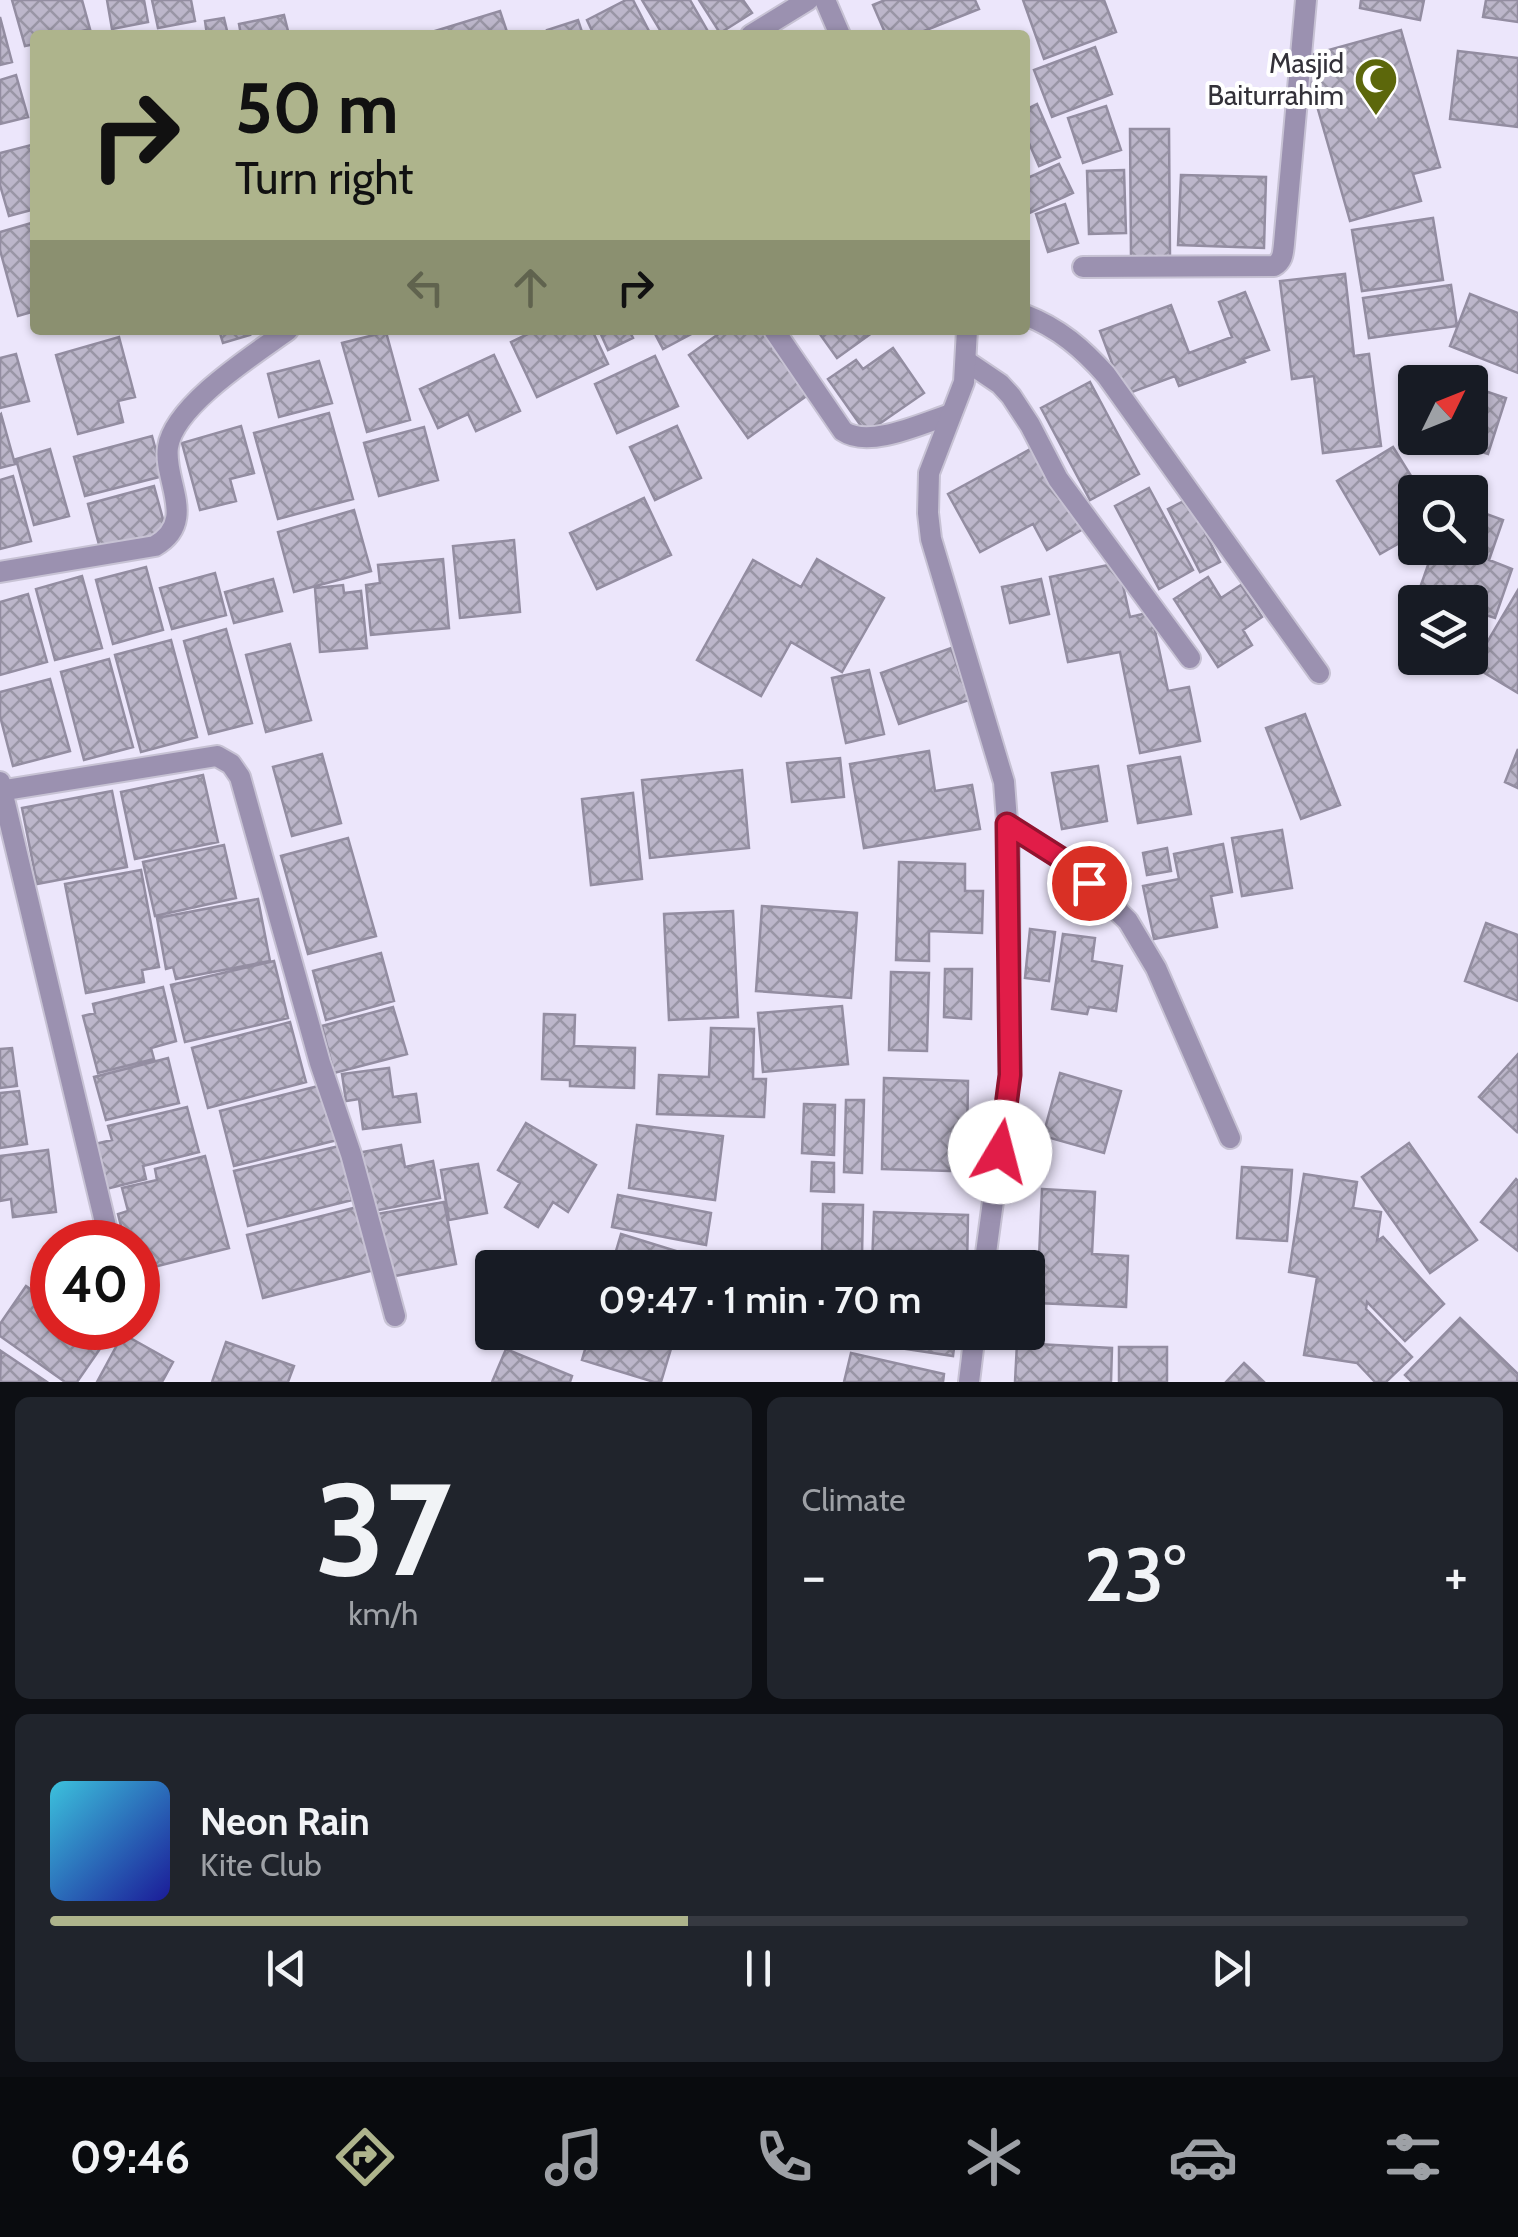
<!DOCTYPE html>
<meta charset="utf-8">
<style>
:root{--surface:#171b24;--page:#20242c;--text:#f1f3f6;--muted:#9ea1a6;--line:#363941;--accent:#aeb48c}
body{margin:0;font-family:Cabin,sans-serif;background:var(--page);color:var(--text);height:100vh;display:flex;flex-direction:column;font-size:38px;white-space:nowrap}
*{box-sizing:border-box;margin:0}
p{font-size:32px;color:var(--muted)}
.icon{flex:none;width:55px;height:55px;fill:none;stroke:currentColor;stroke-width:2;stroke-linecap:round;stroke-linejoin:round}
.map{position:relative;height:1382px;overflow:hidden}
.details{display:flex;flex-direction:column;gap:15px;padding:15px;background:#0d0f14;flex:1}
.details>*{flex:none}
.guide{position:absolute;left:30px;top:30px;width:1000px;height:305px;border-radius:10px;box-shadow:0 2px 8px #0004;background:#aeb48c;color:#111;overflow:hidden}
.needle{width:65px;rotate:47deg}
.controls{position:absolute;left:1398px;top:365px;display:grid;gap:20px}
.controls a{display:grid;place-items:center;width:90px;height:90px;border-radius:10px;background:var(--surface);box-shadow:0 2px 8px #0004;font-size:50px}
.speed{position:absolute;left:30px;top:1220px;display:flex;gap:20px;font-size:50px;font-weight:700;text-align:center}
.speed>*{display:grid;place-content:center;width:130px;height:130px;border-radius:50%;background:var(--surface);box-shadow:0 2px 8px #0004;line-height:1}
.speed .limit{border:15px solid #d22;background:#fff;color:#111}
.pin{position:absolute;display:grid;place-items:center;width:85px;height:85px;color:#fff;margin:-42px;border:5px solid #fff;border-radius:50%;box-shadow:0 2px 10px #0007}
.me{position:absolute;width:110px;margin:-55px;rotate:8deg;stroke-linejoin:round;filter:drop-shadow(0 0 8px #0008)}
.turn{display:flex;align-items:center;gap:35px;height:210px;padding:0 40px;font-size:45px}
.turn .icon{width:130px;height:130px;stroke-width:2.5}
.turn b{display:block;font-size:70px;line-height:85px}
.lanes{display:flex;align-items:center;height:95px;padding:0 40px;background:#0003;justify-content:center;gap:50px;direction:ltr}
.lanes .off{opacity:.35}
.big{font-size:75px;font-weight:600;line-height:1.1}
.details .widget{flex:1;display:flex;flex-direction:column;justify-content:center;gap:15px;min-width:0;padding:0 35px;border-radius:15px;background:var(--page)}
.details .dial{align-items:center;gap:0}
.dial b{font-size:130px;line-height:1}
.song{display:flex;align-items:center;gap:30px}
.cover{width:120px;height:120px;border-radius:15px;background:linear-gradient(135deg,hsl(190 70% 55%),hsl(240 70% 35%))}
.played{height:10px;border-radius:5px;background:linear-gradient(90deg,var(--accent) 45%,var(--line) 45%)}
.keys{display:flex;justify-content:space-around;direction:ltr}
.heat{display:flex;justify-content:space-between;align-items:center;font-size:55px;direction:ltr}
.details .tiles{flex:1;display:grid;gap:15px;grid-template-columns:1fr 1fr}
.widget:last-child{grid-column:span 2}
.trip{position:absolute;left:475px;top:1250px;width:570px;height:100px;border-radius:10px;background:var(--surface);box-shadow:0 2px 8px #0004;font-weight:600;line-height:100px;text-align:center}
.dock{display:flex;height:160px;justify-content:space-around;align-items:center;background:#090b0e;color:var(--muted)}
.dock .icon{width:70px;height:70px}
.dock .active{color:var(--accent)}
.dock b{font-size:45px;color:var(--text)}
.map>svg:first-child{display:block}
.building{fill:url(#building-cross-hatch);stroke:#938da1;stroke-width:2.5}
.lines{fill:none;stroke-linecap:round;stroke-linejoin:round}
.minor-casing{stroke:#c7c2d4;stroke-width:24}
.tertiary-casing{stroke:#c7c2d4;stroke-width:24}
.minor{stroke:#9b91b0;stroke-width:20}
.tertiary{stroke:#9b91b0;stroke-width:20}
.route-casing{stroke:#92132f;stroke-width:25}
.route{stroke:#e11d48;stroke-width:18}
.labels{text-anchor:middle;stroke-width:8;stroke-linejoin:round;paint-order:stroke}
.poi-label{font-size:28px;fill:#333139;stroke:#fff;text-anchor:end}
</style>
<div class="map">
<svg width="1518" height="1382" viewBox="0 0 1518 1382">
<defs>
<pattern id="building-cross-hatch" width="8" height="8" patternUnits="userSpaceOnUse" patternTransform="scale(2.5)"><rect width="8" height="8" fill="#bcb6ca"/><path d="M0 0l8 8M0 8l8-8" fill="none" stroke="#9995a5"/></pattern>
</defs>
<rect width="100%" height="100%" fill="#ece6fb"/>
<!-- building -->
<path class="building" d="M 12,0 L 82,0 L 90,29 L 67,35 L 35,35 L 35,44 L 25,46 Z
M 107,0 L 144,0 L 148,22 L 112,29 Z
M 152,0 L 191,0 L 195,21 L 158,28 Z
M 626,0 L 633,0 L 651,35 L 594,35 L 587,20 Z
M 642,0 L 690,0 L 710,35 L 663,35 Z
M 699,0 L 743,0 L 752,13 L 720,33 Z
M 885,0 L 975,0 L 979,9 L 914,35 L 886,35 L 873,5 Z
M 1023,0 L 1104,0 L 1116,32 L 1044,59 Z
M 1361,0 L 1424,0 L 1420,20 L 1360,8 Z
M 1486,0 L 1518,0 L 1518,22 L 1483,17 Z
M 500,11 L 508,35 L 422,35 Z
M 284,15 L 289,35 L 241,35 L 239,24 Z
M 0,17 L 12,62 L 0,65 Z
M 224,18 L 228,35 L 207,35 L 205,21 Z
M 578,20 L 583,35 L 548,35 L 547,30 Z
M 1401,30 L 1440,167 L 1413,174 L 1421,201 L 1350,221 L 1303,57 Z
M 1095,47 L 1112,94 L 1052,117 L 1034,70 Z
M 1458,51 L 1518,58 L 1518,127 L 1450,119 Z
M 16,75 L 28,117 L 0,124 L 0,80 Z
M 1037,104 L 1060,157 L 1039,166 L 1025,134 L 1025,110 Z
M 1106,106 L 1121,150 L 1083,163 L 1068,118 Z
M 1130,129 L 1169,129 L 1170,257 L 1131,257 Z
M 35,144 L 35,209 L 9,216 L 0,185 L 0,153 Z
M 1059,164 L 1073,193 L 1025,215 L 1025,179 Z
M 1124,170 L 1126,233 L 1089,234 L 1087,171 Z
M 1181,175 L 1266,177 L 1264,248 L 1178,245 Z
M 1065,204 L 1078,243 L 1048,252 L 1036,214 Z
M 1433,218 L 1443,280 L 1362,291 L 1352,230 Z
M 35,222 L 35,311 L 18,316 L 0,250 L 0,232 Z
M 1345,274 L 1354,356 L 1369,354 L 1381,446 L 1323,453 L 1314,376 L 1292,379 L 1280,281 Z
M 1451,285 L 1457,326 L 1369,338 L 1363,298 Z
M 1245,292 L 1269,350 L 1243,359 L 1245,362 L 1179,386 L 1175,376 L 1124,395 L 1100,331 L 1171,305 L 1189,353 L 1232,337 L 1219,302 Z
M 1470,294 L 1518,313 L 1518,373 L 1450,346 Z
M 219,330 L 248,330 L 250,335 L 223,343 Z
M 536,330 L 592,330 L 608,364 L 537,397 L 511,342 Z
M 599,330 L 629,330 L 633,338 L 608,350 Z
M 653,330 L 699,330 L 663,349 Z
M 724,330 L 768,330 L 812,392 L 748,438 L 689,355 Z
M 817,330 L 876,330 L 837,358 Z
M 386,332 L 410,420 L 367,432 L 342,343 Z
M 119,337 L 135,397 L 118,401 L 123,422 L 78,434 L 56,355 Z
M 893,348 L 924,393 L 866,433 L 828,379 L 856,360 L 863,369 Z
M 16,354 L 29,401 L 0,408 L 0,358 Z
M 494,355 L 520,411 L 476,431 L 468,414 L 438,428 L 420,389 Z
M 655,356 L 678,406 L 617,433 L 595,384 Z
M 319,361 L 332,403 L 279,417 L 268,374 Z
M 1090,382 L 1139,474 L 1090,500 L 1041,408 Z
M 1470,386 L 1506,398 L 1488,454 L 1437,438 L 1470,438 Z
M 329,413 L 353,499 L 278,519 L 254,433 Z
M 1,414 L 15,464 L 0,468 L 0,415 Z
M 241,426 L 254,473 L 230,479 L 236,501 L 200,510 L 182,443 Z
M 677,426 L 701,478 L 655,500 L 630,447 Z
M 424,427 L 438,480 L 379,496 L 364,443 Z
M 152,436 L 163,476 L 85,496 L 74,457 Z
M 1036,446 L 1083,529 L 1047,550 L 1033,524 L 980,552 L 948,494 Z
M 1393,447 L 1421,492 L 1415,492 L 1415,534 L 1380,554 L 1337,481 Z
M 50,449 L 69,516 L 34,525 L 16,459 Z
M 13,476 L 31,541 L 0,549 L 0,480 Z
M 154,486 L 167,534 L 101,552 L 88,504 Z
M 1149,488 L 1193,570 L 1159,589 L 1115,506 Z
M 644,498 L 671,555 L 597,589 L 570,533 Z
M 1188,499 L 1220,562 L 1200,572 L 1168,509 Z
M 1470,508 L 1503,520 L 1489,560 L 1512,569 L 1495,618 L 1470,610 L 1470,602 L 1415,602 L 1434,548 L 1470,548 Z
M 354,510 L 371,571 L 294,592 L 278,532 Z
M 514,540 L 520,612 L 460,618 L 453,546 Z
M 443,559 L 449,628 L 371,635 L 366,585 L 380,583 L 378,565 Z
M 817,559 L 884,598 L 842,672 L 791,642 L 761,696 L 697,660 L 753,560 L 801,587 Z
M 1118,563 L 1130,617 L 1151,612 L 1168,691 L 1189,687 L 1200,741 L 1140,753 L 1120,652 L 1068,662 L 1050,577 Z
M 146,567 L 163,630 L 113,644 L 96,580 Z
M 215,573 L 226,615 L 172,629 L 160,588 Z
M 82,576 L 102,648 L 55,660 L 36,589 Z
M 1208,577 L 1221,598 L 1241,585 L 1262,617 L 1243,630 L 1252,645 L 1218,667 L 1174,599 Z
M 273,579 L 282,611 L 234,623 L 225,592 Z
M 1041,579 L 1049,614 L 1010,623 L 1002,587 Z
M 343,585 L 344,593 L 361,591 L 367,648 L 320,652 L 315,588 Z
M 1518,590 L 1518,693 L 1473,666 Z
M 28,594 L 47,662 L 0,675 L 0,602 Z
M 226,629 L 252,723 L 209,734 L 184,641 Z
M 171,640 L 197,737 L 141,752 L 115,655 Z
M 290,644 L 311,720 L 266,732 L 246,655 Z
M 951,648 L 969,700 L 899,724 L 881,673 Z
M 109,659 L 133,747 L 84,760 L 61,672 Z
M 869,670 L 884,734 L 846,743 L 832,678 Z
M 50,679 L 70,751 L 13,766 L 0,716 L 0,692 Z
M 1305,714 L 1340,805 L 1301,819 L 1266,728 Z
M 1518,749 L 1518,788 L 1505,782 Z
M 929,751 L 935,791 L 972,785 L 980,829 L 864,848 L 850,764 Z
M 322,754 L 341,823 L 292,836 L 273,767 Z
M 1180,757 L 1191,814 L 1138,823 L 1128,766 Z
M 840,758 L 844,797 L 792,802 L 787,763 Z
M 1098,766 L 1107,821 L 1062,829 L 1052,773 Z
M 742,770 L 749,848 L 650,858 L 642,780 Z
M 203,775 L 218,842 L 135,859 L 121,792 Z
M 112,791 L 127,867 L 37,884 L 22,808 Z
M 633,793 L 642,879 L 591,885 L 582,799 Z
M 1282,830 L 1292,888 L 1242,896 L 1232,838 Z
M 348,838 L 376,936 L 308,954 L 281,856 Z
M 1223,844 L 1232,892 L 1211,896 L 1217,927 L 1154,939 L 1143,886 L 1179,879 L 1174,854 Z
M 224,845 L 236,898 L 155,916 L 143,862 Z
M 1167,848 L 1171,871 L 1147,875 L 1143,853 Z
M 899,862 L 965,864 L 965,891 L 983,891 L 982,933 L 929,931 L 929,961 L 896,960 Z
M 141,870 L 159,967 L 142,970 L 144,982 L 86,993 L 65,884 Z
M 258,899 L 270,961 L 176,979 L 173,967 L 166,969 L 157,918 Z
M 762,906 L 857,913 L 851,998 L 756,991 Z
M 733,911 L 738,1017 L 669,1020 L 664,914 Z
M 1486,923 L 1518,935 L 1518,1001 L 1465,981 Z
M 1030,929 L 1055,932 L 1049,981 L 1025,978 Z
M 1063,934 L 1095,938 L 1092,961 L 1122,966 L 1116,1011 L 1089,1007 L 1087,1014 L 1052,1009 Z
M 381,953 L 394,1001 L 326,1020 L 313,971 Z
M 274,961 L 288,1018 L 185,1042 L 171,985 Z
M 945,969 L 972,969 L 971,1019 L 944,1017 Z
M 891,972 L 929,973 L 927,1051 L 889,1050 Z
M 163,987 L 176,1041 L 151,1048 L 154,1059 L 98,1073 L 83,1016 L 95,1013 L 93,1004 Z
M 842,1006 L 848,1064 L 763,1072 L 758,1013 Z
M 393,1007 L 407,1054 L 334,1073 L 322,1026 Z
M 544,1014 L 575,1015 L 574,1046 L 635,1048 L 634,1088 L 570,1086 L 570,1080 L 542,1079 Z
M 290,1022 L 306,1082 L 208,1108 L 192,1048 Z
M 711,1028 L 754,1029 L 753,1079 L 766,1079 L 764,1117 L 657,1114 L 659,1075 L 709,1077 Z
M 12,1048 L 17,1086 L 0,1088 L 0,1049 Z
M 1518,1054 L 1518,1130 L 1517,1132 L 1479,1097 Z
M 168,1058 L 179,1103 L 106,1120 L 94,1077 Z
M 389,1068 L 393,1097 L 416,1094 L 420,1122 L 363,1129 L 359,1099 L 346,1101 L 342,1074 Z
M 1060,1073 L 1121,1091 L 1104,1153 L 1043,1136 Z
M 884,1078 L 968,1081 L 967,1146 L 951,1146 L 950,1171 L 882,1169 Z
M 322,1085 L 337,1140 L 234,1166 L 220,1111 Z
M 19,1091 L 27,1144 L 0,1148 L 0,1093 Z
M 846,1100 L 864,1100 L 862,1173 L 844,1172 Z
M 804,1104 L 835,1105 L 834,1155 L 802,1153 Z
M 187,1107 L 199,1152 L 143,1166 L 146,1179 L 106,1189 L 95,1144 L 112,1140 L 108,1126 Z
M 526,1123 L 596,1165 L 568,1212 L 553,1202 L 538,1227 L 505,1207 L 520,1183 L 498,1170 Z
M 637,1125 L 723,1136 L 715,1200 L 629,1188 Z
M 1409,1143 L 1477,1240 L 1430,1273 L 1362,1177 Z
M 401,1145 L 405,1167 L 433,1161 L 440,1198 L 368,1212 L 357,1153 Z
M 339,1146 L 352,1200 L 248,1226 L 234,1171 Z
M 48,1150 L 56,1212 L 13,1217 L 11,1199 L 0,1201 L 0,1156 Z
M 205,1156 L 229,1248 L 138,1271 L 138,1242 L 125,1242 L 118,1214 L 128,1211 L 122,1188 L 157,1180 L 155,1169 Z
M 812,1162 L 834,1163 L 834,1192 L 811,1191 Z
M 478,1164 L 487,1213 L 449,1220 L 441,1170 Z
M 1242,1167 L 1292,1170 L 1287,1241 L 1237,1238 Z
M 1304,1174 L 1357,1182 L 1353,1208 L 1381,1212 L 1377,1241 L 1383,1237 L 1444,1304 L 1405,1341 L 1367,1302 L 1366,1309 L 1412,1357 L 1386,1382 L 1375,1382 L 1357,1363 L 1304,1355 L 1317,1277 L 1289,1272 Z
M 1516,1179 L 1518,1181 L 1518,1251 L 1481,1222 Z
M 1042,1189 L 1095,1192 L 1092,1254 L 1128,1256 L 1126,1307 L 1037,1303 Z
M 618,1195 L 711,1213 L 706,1245 L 612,1227 Z
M 444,1202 L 456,1264 L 390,1277 L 377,1214 Z
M 823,1204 L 863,1205 L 862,1257 L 822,1256 Z
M 357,1207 L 374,1270 L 263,1298 L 247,1235 Z
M 874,1212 L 968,1215 L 967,1268 L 872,1266 Z
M 621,1234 L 699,1258 L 696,1268 L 611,1268 Z
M 26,1286 L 52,1304 L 52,1328 L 87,1328 L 106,1340 L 77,1382 L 65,1382 L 0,1336 L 0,1324 Z
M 1460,1318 L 1518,1374 L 1517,1382 L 1412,1382 L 1405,1375 Z
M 550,1332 L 676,1332 L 661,1382 L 654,1382 L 582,1360 L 586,1346 L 550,1334 Z
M 867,1332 L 956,1332 L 953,1356 L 866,1343 Z
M 123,1334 L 173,1362 L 162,1382 L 97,1382 Z
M 226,1342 L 294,1366 L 288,1382 L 212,1382 Z
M 1017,1343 L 1112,1348 L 1111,1382 L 1015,1382 Z
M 1119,1347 L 1167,1347 L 1167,1382 L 1119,1382 Z
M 506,1349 L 572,1376 L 570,1382 L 492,1382 Z
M 1,1351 L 47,1382 L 0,1382 Z
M 851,1353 L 944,1374 L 943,1382 L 844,1382 Z
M 1244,1363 L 1264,1382 L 1226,1382 Z"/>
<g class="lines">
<!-- minor casing -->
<g class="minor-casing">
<path id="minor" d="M 751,35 L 808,0
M 1083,267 L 1274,266 C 1283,261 1283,253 1284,244 L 1306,0
M 1025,315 C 1059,328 1083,349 1106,375 L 1319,673
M 774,330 L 843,431 C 869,449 923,423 951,414
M 966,361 L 1000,384 L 1011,396 L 1030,425 L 1058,479 L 1190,658
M 0,572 L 155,546 C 198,521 163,481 168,447 C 174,405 255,354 288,330
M 0,782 L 109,1239
M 0,791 L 217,756 L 231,764 L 240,777 L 320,1063 L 351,1154 L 395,1316
M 1007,824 L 1070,864 L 1128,921 L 1156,968 L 1230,1138"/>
</g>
<!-- tertiary casing -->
<g class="tertiary-casing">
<path id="tertiary" d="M 825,0 L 840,35
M 967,330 L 964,382 L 929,473 L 928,513 L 931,539 L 1004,782 L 1009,847 L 1010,1075 L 984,1268
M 969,1382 L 975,1332"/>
</g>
<!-- minor -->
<use href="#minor" class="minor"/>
<!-- tertiary -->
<use href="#tertiary" class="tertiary"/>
</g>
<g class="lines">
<!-- route casing -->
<g class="route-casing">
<path id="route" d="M 1000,1152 L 1010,1075 L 1007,824 L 1070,864 L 1089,883"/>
</g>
<!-- route -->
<use href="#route" class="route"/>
</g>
<!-- icons -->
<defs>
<g id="mosque-pin" transform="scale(2.25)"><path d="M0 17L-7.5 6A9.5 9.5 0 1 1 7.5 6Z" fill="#5c670b" stroke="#fff"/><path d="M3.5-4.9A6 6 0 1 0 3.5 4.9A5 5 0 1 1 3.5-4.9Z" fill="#fff"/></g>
</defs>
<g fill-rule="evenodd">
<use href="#mosque-pin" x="1376" y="79"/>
</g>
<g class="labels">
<!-- poi labels -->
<g class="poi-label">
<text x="1344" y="73">Masjid<tspan x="1344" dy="32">Baiturrahim</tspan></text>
</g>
</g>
</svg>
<div class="controls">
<a><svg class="needle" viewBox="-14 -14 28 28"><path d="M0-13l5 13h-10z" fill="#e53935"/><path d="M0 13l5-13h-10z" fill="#9ea1a6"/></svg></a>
<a><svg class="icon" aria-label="search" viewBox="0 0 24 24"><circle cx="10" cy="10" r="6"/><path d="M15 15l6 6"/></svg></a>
<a><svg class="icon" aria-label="layers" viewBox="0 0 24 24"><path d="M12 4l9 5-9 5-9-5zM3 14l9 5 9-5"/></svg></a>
</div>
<div class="speed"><div class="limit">40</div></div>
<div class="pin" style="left:1089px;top:883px;background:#d93025"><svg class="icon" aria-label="arrive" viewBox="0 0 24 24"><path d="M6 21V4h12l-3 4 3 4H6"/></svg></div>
<svg class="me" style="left:1000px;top:1152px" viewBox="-20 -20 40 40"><circle r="19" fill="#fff"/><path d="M0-13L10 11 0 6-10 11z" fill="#e11d48"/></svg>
<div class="trip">09:47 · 1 min · 70 m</div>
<div class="guide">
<div class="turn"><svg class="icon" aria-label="right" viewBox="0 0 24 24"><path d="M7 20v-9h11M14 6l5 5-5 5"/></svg><div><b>50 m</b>Turn right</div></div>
<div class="lanes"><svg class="icon off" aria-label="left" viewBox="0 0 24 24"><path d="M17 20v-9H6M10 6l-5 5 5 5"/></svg><svg class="icon off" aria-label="ahead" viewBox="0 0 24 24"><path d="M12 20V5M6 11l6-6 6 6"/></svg><svg class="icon" aria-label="right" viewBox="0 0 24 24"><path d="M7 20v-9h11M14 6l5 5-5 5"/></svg></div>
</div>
</div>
<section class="details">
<div class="tiles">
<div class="widget dial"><b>37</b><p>km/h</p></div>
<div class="widget"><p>Climate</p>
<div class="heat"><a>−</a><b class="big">23°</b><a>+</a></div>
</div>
<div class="widget">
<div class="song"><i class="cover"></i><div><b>Neon Rain</b><p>Kite Club</p></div></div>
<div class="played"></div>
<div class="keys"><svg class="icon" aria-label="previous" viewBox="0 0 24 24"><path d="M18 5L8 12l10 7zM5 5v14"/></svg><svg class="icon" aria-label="pause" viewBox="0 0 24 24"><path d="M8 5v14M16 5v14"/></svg><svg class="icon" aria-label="next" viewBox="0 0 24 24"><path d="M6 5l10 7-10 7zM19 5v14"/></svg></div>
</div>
</div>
</section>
<nav class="dock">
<b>09:46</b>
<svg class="icon active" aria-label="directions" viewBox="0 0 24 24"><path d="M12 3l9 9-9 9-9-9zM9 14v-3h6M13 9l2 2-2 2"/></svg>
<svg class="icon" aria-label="music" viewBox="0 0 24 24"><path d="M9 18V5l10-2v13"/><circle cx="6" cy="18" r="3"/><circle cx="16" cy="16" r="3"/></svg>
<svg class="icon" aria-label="phone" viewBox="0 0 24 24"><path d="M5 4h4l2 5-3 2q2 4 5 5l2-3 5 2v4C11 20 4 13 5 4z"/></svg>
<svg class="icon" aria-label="climate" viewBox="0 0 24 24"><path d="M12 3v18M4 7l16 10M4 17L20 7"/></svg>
<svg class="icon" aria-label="car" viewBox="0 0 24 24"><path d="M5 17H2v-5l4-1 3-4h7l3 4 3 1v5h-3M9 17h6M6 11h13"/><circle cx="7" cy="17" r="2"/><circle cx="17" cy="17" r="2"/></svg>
<svg class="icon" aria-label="filters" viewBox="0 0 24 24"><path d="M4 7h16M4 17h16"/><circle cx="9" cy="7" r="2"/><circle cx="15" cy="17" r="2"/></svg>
</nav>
